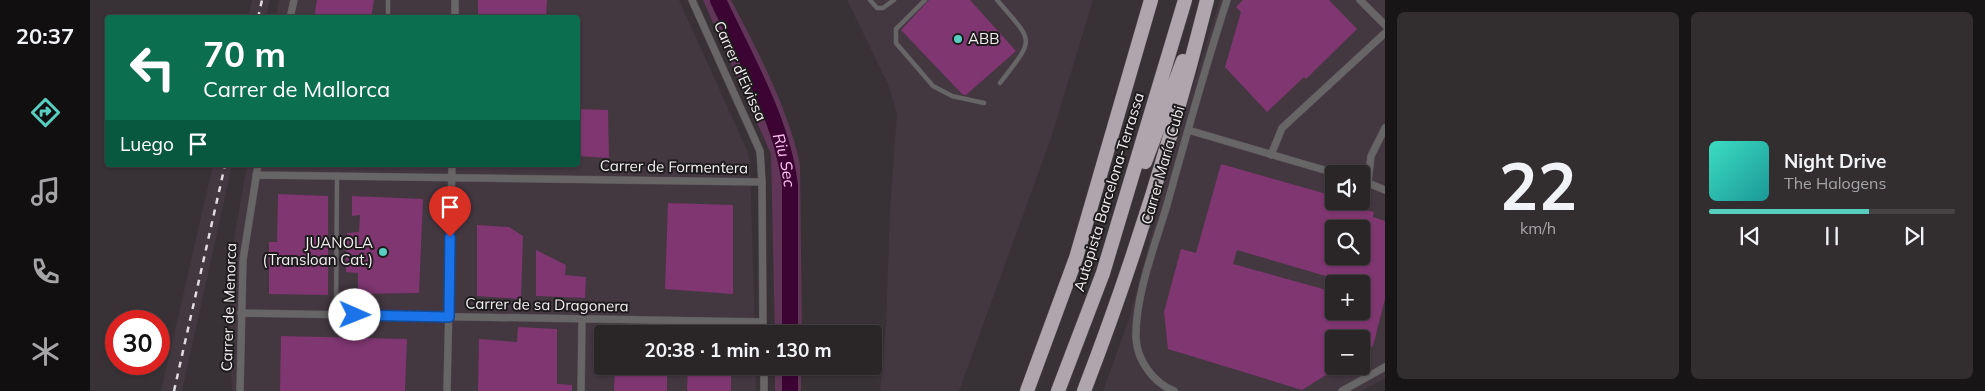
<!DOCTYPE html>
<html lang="es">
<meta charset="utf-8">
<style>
:root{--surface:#2a2628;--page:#322e30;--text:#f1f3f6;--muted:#a5a5a8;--line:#464345;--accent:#58cec1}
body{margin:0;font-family:Mulish,sans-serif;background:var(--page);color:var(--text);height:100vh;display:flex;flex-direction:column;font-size:19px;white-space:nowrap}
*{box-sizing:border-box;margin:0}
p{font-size:16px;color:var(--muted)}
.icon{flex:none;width:28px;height:28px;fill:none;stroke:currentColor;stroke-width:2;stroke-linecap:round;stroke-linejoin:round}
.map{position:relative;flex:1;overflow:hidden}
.side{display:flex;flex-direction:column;gap:12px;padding:12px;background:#171516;width:600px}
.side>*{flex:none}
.guide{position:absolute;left:15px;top:15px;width:475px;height:152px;border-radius:5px;box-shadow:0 1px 4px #0004,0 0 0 1px var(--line);background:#0b6e4f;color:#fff;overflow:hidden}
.fabs{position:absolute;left:1235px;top:165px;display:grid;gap:10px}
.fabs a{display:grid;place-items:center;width:45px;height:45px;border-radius:5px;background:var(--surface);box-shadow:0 1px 4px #0004,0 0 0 1px var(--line);font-size:25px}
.speed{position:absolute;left:15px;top:310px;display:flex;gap:10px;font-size:25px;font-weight:700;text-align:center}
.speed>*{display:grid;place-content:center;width:65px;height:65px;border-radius:50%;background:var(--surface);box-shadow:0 1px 4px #0004,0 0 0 1px var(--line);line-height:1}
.speed .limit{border:8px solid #d22;background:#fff;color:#111}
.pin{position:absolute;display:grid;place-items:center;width:42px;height:42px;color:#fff;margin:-51px -21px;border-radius:50% 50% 50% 0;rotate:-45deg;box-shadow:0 0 5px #0007}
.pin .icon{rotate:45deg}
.me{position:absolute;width:55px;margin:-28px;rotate:91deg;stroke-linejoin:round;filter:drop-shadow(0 0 4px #0008)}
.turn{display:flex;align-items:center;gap:18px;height:105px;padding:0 15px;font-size:22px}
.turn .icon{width:65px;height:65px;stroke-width:2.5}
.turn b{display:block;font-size:35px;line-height:42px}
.then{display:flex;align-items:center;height:48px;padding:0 15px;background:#0003;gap:10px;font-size:19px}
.side .widget{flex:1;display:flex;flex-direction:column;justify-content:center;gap:8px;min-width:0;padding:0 18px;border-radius:8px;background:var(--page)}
.side .dial{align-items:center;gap:0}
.dial b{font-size:65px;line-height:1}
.song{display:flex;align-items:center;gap:15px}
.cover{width:60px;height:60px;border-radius:8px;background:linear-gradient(135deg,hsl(170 70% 55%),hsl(180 70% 35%))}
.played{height:5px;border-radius:2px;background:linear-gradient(90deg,var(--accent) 65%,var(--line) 65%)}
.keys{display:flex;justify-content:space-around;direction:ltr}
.side .tiles{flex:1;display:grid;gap:12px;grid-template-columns:repeat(2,1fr)}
.trip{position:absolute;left:504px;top:325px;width:288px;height:50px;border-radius:5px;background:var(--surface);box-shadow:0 1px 4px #0004,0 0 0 1px var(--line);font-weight:700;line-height:50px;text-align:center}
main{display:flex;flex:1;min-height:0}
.menu{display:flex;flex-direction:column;width:90px;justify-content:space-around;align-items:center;background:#110f10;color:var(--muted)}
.menu .icon{width:35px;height:35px}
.menu .on{color:var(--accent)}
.menu b{font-size:22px;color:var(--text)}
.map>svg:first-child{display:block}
.built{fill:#433740;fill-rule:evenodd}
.green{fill:#613658}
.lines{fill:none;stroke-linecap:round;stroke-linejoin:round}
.river{stroke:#3b0433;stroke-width:16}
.building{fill:#7f3671;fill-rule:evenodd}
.lane-casing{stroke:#565054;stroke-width:5}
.street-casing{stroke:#565054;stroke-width:8}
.highway-casing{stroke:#565054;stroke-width:15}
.lane{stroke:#686567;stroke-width:4}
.street{stroke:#686567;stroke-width:7}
.highway{stroke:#aea6ac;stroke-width:14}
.rail{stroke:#e1dcdf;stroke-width:2.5;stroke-dasharray:6 6;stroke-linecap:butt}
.route-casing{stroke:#114b97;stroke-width:12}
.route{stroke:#1a73e8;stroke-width:9}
.poi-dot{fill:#58cec1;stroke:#1e1b1d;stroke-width:2}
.labels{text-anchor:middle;stroke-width:4;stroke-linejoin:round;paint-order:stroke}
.poi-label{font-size:15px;fill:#f4eff2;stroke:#1e1b1d;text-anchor:start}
.street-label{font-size:15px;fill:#f4eff2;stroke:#1e1b1d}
.water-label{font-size:16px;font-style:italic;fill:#ffc0f0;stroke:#1e1b1d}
</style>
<main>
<nav class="menu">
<b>20:37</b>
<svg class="icon on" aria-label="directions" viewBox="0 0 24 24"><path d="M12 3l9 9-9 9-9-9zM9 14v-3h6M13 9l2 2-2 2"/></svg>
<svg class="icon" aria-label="music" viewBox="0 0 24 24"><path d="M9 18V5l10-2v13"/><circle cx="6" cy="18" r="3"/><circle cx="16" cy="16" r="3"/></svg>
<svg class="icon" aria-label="phone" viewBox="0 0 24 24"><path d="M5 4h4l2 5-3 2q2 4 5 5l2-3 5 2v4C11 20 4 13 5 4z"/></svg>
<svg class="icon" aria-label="climate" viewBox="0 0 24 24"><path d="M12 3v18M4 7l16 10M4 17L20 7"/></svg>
</nav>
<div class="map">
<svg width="1295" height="391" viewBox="0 0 1295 391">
<rect width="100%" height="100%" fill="#383236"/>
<!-- built -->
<path class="built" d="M 162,0 L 180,0 L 176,17 L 158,17 Z
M 189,0 L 589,0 L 657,150 L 660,161 L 665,334 L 512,334 L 512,366 L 665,366 L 666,391 L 142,391 L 140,345 L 142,250 L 157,165 L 488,165 L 488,18 L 186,17 Z
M 757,0 L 1003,0 L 961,138 L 869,391 L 790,391 L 796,326 L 800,208 L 807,114 L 798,84 Z
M 1130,0 L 1295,0 L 1295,378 L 1272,391 L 1013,391 L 1039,319 L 1090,127 ZM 1244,174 L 1271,174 L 1271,201 L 1244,201 ZM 1244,229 L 1271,229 L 1271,256 L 1244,256 ZM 1244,284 L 1271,284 L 1271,311 L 1244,311 ZM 1244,339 L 1271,339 L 1271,366 L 1244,366 Z
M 123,165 L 142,165 L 92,391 L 71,391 Z"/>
<!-- green -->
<path class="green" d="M 613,0 L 641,0 C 666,47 700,113 710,165 L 712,334 L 685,334 L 681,154 Z
M 685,366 L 711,366 L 711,391 L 685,391 Z"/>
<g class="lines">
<!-- river -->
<g class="river">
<path id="s1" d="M 628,0 C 655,58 693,122 700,186 L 700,334"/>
<path d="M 700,366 L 700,391"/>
</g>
</g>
<!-- building -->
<path class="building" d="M 227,0 L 284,0 L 281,18 L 224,18 Z
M 388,0 L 457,0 L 456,18 L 388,18 Z
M 839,0 L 880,0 L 926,51 L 876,95 L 872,94 L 811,30 Z
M 1153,0 L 1239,0 L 1267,29 L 1216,79 L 1214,77 L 1177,112 L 1135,67 L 1151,12 L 1146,7 Z
M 488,109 L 518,110 L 519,158 L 488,156 Z
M 1131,164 L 1244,196 L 1244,201 L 1258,201 L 1257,205 L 1284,212 L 1283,217 L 1295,221 L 1295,299 L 1283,346 L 1271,353 L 1271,339 L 1244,339 L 1244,370 L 1212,390 L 1078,349 L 1074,312 L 1091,249 L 1106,253 ZM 1244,229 L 1271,229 L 1271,256 L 1244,256 ZM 1147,250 L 1263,284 L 1271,284 L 1271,311 L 1244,311 L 1244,292 L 1143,264 Z
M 188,194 L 238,196 L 238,295 L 179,294 L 179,242 L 187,242 Z
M 262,196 L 333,199 L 329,293 L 268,294 L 268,273 L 256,272 L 257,233 L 269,232 L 270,215 L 262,216 Z
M 578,203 L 643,205 L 643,294 L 575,289 Z
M 387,225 L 419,227 L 433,236 L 431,299 L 387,296 Z
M 446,250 L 476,265 L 475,275 L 496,277 L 495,298 L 446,296 Z
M 428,327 L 467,329 L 467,384 L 482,385 L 482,391 L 388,391 L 389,339 L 427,342 Z
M 191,336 L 317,339 L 315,391 L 190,391 Z
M 525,366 L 577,366 L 577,391 L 524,391 Z
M 598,366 L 641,366 L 641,391 L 597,391 Z"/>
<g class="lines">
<!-- lane casing -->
<g class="lane-casing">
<path id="lane" d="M 780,0 L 787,8 L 793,8 L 804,0
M 835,0 L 806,29 L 806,43 L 843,86 L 862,96 L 894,103
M 907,0 C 945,44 945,37 910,83
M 298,18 L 298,0
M 246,315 L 247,176"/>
</g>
<!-- street casing -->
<g class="street-casing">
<path id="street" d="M 602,0 L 670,151 L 672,182 L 673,334
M 1270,0 L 1295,25
M 200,18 L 204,0
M 365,18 L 365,0
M 1098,130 L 1248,174
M 1181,155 L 1192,128 L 1295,33
M 166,175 L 672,182
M 1271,180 L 1295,190
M 1278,182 L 1281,156 L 1295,128
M 151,313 L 673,322
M 674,366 L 674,391
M 150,391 L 153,260 L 168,165
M 357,391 L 362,165
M 491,391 L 492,319
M 1084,391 C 1064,383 1047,361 1046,338 C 1045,296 1065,245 1077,205 C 1096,136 1115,68 1137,0
M 1252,391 L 1295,367"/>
</g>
<!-- highway casing -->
<g class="highway-casing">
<path id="highway" d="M 1055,162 L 1093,61
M 937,391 L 986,258 L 1061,0
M 968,391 L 1013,273 L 1095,0
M 994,391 C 1043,264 1084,132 1117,0"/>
</g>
<!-- lane -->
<use href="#lane" class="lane"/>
<!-- street -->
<use href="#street" class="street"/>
<!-- highway -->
<use href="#highway" class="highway"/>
<!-- rail -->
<path class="rail" d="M 168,18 L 172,0
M 84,391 L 135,165"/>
</g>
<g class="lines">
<!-- route casing -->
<g class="route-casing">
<path id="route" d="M 265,315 L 359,317 L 360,237"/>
</g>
<!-- route -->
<use href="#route" class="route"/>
</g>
<!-- markers -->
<g class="poi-dot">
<circle cx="868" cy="39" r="5"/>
<circle cx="293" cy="252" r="5"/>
</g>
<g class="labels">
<!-- poi labels -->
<g class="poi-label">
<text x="878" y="44">ABB</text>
<text x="283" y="248" text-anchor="end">JUANOLA<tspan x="283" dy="17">(Transloan Cat.)</tspan></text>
</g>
<!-- street labels -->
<g class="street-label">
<text transform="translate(650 71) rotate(66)" y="5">Carrer d'Eivissa</text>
<text transform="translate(1073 165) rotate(-74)" y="5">Carrer María Cubi</text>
<text transform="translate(584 167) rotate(1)" y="5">Carrer de Formentera</text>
<text transform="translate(1019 192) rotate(-73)" y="5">Autopista Barcelona-Terrassa</text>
<text transform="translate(457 305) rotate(1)" y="5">Carrer de sa Dragonera</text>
<text transform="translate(139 307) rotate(-88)" y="5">Carrer de Menorca</text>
</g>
<!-- water labels -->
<g class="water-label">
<text dy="6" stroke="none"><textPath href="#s1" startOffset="174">Riu Sec</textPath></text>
</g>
</g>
</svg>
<div class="fabs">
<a><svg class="icon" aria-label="sound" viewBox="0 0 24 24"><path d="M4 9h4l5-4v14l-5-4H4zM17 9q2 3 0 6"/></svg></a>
<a><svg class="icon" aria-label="search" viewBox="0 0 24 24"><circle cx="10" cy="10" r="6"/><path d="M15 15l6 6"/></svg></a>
<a>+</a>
<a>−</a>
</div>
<div class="speed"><div class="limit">30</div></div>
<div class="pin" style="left:360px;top:237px;background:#d93025"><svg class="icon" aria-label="arrive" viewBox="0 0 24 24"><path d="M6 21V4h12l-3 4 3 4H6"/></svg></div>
<svg class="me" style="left:265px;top:315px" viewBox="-20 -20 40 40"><circle r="19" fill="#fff"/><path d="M0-13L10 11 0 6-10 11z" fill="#1a73e8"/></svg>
<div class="trip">20:38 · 1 min · 130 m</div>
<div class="guide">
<div class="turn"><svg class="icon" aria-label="left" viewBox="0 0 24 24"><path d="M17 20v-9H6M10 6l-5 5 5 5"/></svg><div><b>70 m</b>Carrer de Mallorca</div></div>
<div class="then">Luego<svg class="icon" aria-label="arrive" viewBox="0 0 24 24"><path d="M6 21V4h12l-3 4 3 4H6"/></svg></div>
</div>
</div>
<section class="side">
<div class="tiles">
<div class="widget dial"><b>22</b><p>km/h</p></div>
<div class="widget">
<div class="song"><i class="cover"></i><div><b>Night Drive</b><p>The Halogens</p></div></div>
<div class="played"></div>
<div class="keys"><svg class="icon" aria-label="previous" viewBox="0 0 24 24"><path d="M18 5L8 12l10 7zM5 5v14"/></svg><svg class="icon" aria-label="pause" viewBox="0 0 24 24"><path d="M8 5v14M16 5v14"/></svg><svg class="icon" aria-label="next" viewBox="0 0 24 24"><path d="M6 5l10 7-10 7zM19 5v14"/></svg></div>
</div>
</div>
</section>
</main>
